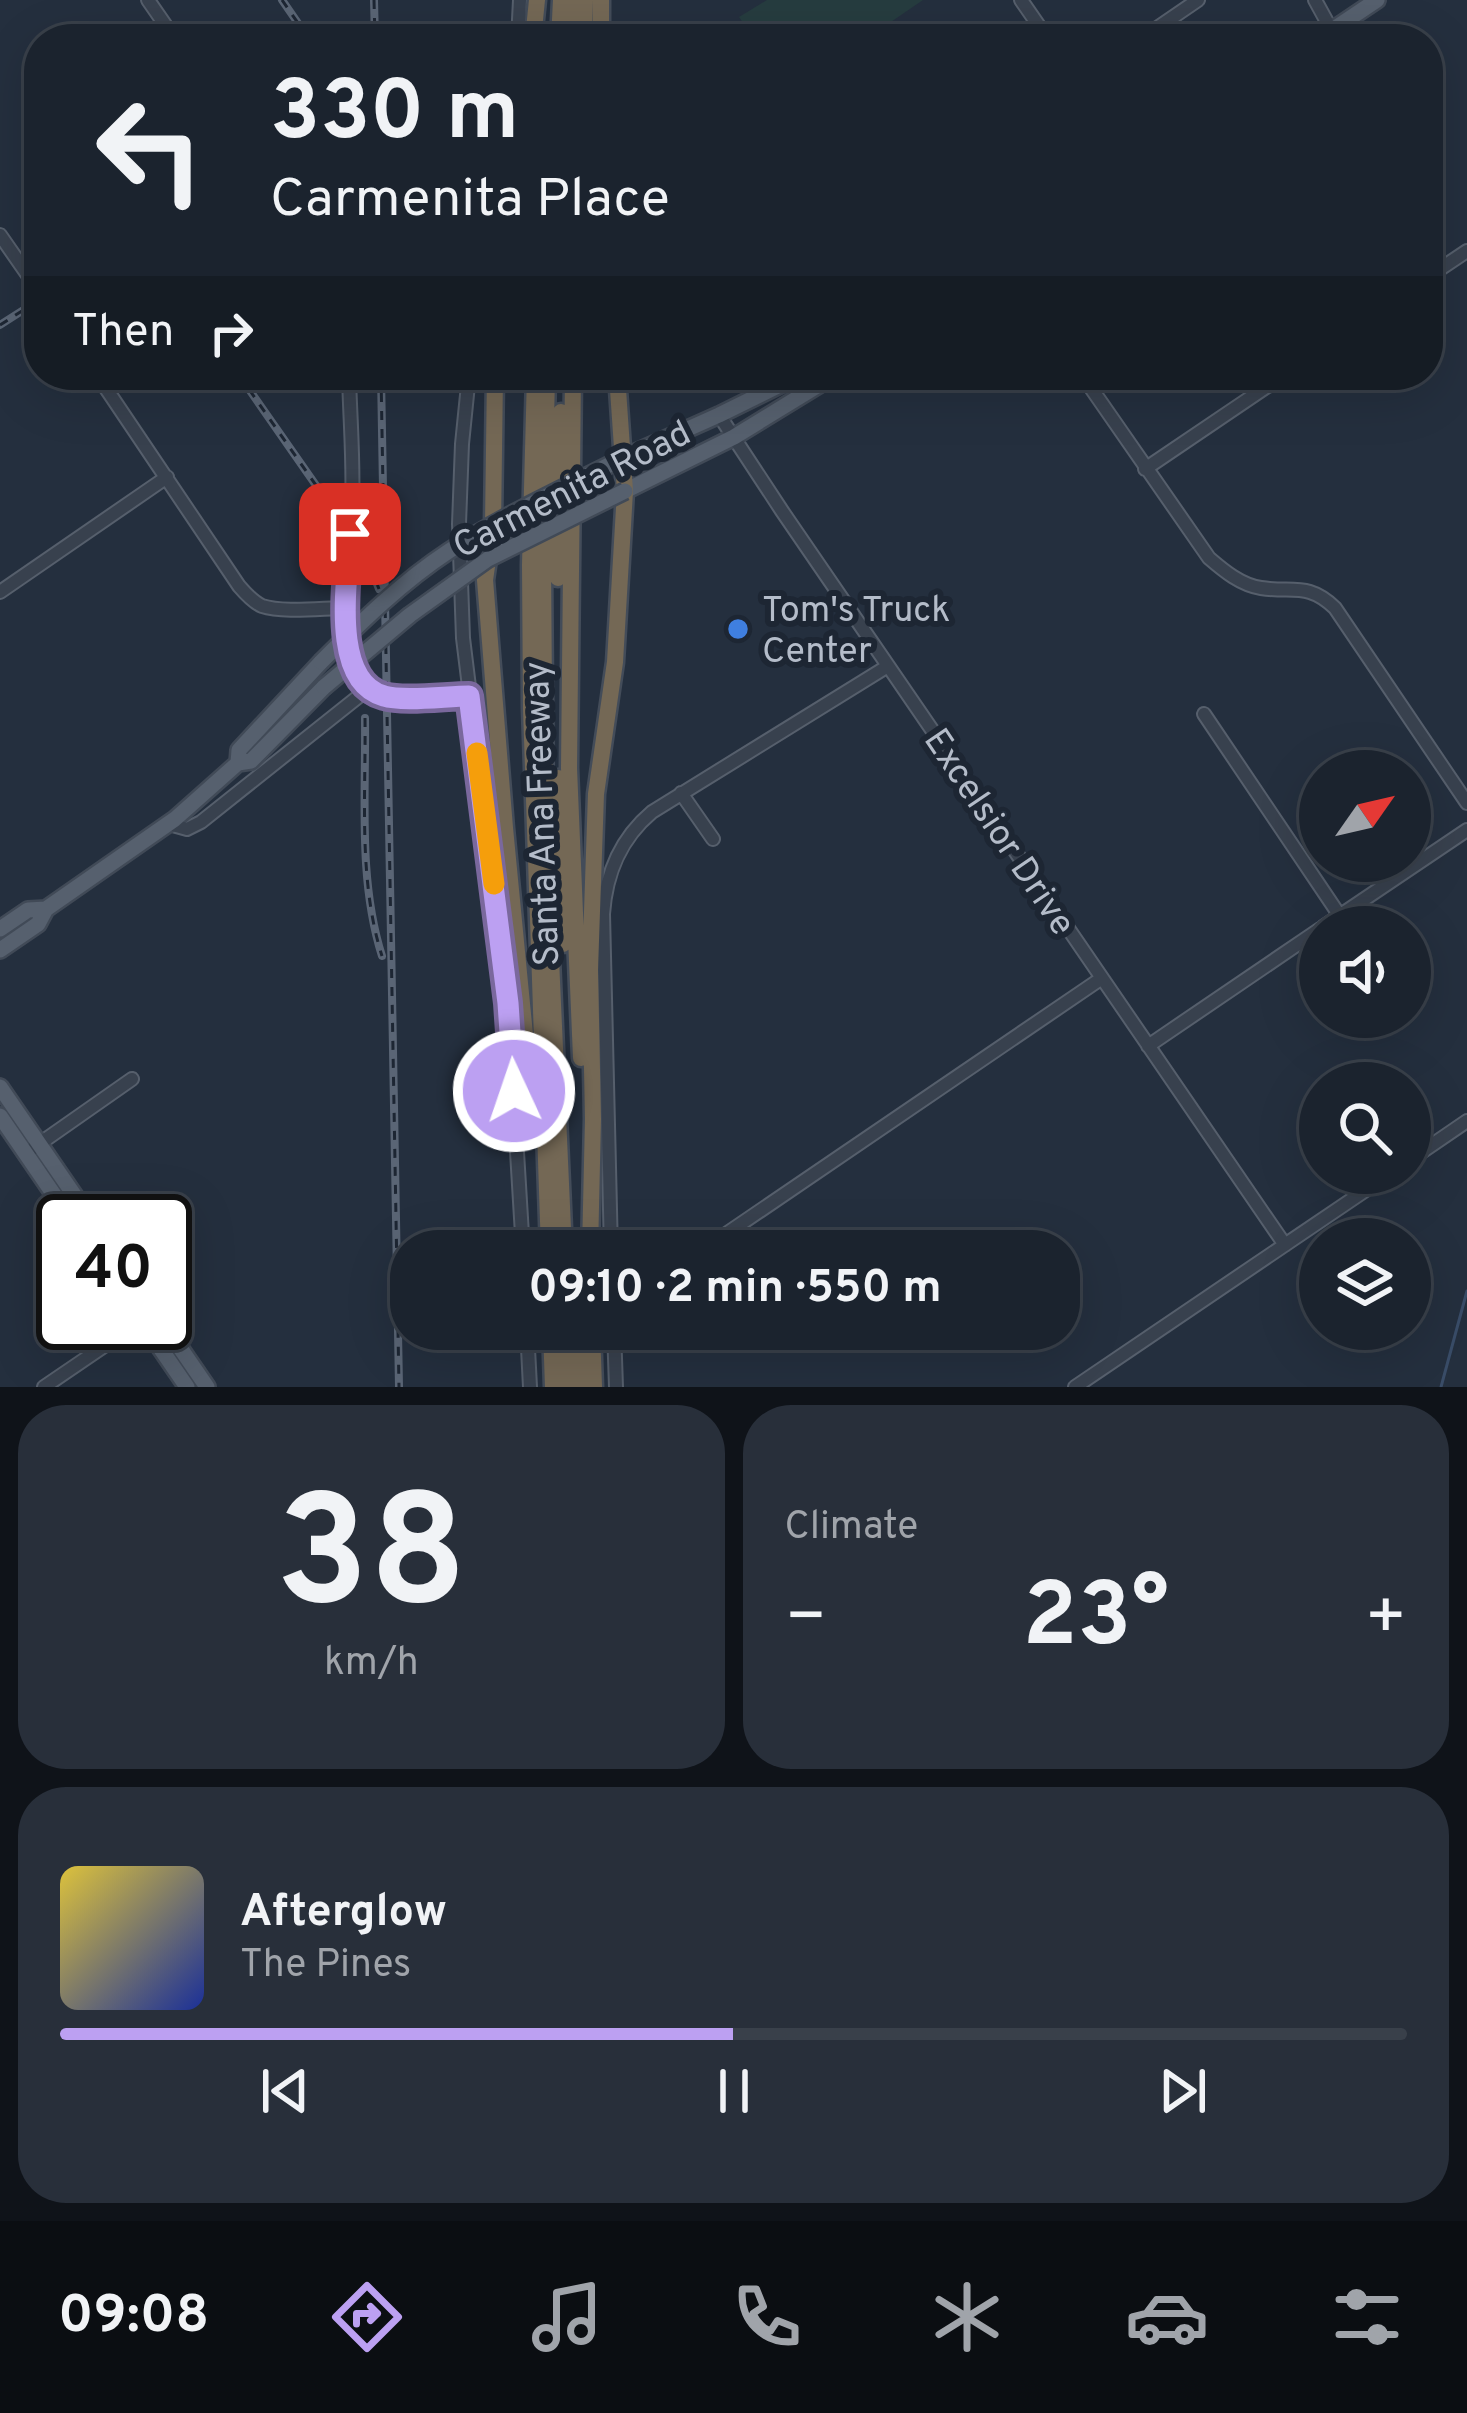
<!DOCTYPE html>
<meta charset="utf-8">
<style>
:root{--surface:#1b232e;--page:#282f3a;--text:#f1f3f6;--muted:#a0a4aa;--line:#39404a;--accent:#bca0f2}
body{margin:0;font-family:Overpass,sans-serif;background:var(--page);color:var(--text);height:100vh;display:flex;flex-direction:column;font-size:45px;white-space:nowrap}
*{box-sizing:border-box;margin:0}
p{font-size:39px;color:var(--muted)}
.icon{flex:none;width:66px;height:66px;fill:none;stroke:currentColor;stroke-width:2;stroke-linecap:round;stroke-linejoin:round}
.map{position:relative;height:1387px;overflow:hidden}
.panel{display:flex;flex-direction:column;gap:18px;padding:18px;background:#0f1319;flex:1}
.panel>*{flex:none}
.guide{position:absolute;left:24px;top:24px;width:1419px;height:366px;border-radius:48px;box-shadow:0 12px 48px #0002,0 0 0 3px var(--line);background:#1b232e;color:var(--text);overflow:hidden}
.needle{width:78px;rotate:56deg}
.fabs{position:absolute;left:1299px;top:750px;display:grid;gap:24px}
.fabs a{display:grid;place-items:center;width:132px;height:132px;border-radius:50%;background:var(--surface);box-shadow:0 12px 48px #0002,0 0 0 3px var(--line);font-size:60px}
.speed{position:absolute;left:36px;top:1194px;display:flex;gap:24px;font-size:60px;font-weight:700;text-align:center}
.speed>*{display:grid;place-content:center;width:156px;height:156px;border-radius:50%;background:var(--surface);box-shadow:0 12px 48px #0002,0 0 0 3px var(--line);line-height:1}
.speed .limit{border:6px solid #111;border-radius:18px;background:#fff;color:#111}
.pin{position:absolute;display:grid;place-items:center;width:102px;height:102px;color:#fff;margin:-51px;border-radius:24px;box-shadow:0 6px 18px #0006}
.me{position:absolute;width:132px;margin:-66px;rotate:357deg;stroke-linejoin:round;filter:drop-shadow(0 0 9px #0008)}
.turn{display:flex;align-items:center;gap:42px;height:252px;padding:0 48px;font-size:54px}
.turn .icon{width:156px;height:156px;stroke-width:2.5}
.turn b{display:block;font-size:84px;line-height:102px}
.then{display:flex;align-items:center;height:114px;padding:0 48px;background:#0003;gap:24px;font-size:45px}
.big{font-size:90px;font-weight:700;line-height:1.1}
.panel .tile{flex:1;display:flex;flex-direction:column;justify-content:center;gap:18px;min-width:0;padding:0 42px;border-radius:48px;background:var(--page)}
.panel .dial{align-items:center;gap:0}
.dial b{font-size:156px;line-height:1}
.song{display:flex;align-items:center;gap:36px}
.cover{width:144px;height:144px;border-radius:18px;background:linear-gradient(135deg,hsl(50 70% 55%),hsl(230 70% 35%))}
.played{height:12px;border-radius:6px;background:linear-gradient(90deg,var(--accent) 50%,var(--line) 50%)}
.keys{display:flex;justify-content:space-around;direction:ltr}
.heat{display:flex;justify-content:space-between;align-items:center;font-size:66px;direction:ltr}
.panel .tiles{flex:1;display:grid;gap:18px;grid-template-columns:1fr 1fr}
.tile:last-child{grid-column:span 2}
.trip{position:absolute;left:390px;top:1230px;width:690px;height:120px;border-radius:48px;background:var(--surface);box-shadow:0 12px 48px #0002,0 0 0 3px var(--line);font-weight:700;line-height:120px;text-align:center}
.menu{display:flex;height:192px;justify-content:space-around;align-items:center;background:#0b0e12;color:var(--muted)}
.menu .icon{width:84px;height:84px}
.menu .selected{color:var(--accent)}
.menu b{font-size:54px;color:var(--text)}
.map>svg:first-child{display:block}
.green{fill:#263c3f}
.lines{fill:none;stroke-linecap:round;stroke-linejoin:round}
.stream{stroke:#394c67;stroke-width:3}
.minor-casing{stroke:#565f6c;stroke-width:16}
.major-casing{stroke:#414a57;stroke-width:20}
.highway-casing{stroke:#434c59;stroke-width:21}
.minor{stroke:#38414e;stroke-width:12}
.major{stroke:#56606e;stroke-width:15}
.highway{stroke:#746855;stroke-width:16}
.rail-casing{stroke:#5a6575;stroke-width:8}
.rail{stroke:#1d2633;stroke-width:3;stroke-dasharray:9;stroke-linecap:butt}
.major-bridge-casing{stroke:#414a57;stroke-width:20;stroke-linecap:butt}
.major-bridge{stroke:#56606e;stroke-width:15}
.route-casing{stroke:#7a689d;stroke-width:30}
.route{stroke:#bca0f2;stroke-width:21}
.slow{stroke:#f59e0b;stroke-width:21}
.shop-dot{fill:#3f7fe0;stroke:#1d2633;stroke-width:4.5}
.labels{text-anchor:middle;stroke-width:12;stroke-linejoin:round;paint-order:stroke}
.street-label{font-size:36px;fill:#b4bcc9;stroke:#1d2633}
.poi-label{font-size:36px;fill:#b4bcc9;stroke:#1d2633;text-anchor:start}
</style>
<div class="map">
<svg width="1467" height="1387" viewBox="0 0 1467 1387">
<rect width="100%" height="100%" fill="#242f3e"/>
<!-- green -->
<path class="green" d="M 767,0 L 923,0 L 866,39 L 754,39 L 739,17 Z"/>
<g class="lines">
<!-- stream -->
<path class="stream" d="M 1441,1387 L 1467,1291"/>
<!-- minor casing -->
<g class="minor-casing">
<path id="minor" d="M 148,0 L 175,39
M 1021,0 L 1048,39
M 1315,0 L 1332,31
M 518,39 L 520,0
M 1141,39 L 1198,0
M 0,235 L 39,291
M 1428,277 L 1467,251
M 97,375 L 239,586 C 245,593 253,602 262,606 C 283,613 323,608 346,608
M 349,375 C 350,419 354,463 352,506 C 351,549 331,660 367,688 C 388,705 442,696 468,696
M 469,375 L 462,444 L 459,524 L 463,638 L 508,1003 L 523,1251
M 1082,375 L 1209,558 C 1224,571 1241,585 1261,588 C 1293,593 1308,582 1335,608 L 1467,803
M 719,415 L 782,511 L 1285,1245
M 1145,469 L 1284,375
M 0,592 L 167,477
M 1204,714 L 1340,916
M 681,793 L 713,839
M 169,824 L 187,829 L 201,822 L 368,689
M 1323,927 L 1467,830
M 1148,1046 L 1320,929
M 32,1149 L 132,1079
M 1410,1160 L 1467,1121
M 611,1251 L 603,914 C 606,873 620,839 652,812 L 888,666
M 701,1251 L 1102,978
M 527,1329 L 530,1387
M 614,1329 L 616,1387
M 44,1387 L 138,1323
M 1075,1387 L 1391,1173"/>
</g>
<!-- major casing -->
<g class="major-casing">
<path id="major" d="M 1319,39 L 1377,0
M 623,458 L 719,415 L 800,375
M 625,491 L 734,437 L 835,375
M 238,763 L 239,750 L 321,662
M 0,929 L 28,910 L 46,909
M 0,950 L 38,924 L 46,909 L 175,819 L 238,763 L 251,761 L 324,687
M 0,1087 L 92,1221
M 0,1116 L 72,1221
M 143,1323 L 187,1387
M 163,1323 L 207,1387"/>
</g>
<!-- highway casing -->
<g class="highway-casing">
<path id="highway" d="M 533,39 L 537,0
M 559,39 L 561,0
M 572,39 L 573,0
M 584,39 L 585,0
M 601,39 L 601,0
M 495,375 L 493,525 L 485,580 L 505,828 L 535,1138
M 535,375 L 530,565 L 531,708 L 549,1251
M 547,375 L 543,565 L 545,824 L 564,1251
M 573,375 L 569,768 L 581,1058
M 558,578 L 561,412
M 558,778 L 563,944
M 590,1251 L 593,1119 L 590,970 L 596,794 L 615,662 L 625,491 L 617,375
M 551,1329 L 553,1387
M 578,1329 L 581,1387
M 592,1329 L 594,1387
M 567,1330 L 569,1387"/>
</g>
<!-- minor -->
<use href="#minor" class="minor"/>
<!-- major -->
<use href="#major" class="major"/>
<!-- highway -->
<use href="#highway" class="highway"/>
<!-- rail casing -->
<g class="rail-casing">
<path id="rail" d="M 282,0 L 309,39
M 374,0 L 375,39
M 0,325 L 39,300
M 239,375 L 350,534 L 369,563 L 379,589
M 381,375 L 399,1387
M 365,718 C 366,797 358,880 382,956"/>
</g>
<!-- rail -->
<use href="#rail" class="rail"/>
<!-- major-bridge casing -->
<g class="major-bridge-casing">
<path id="major-bridge" d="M 321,662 C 361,622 402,582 449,551 C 504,515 564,488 623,458
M 324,687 L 410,615 L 488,559 L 625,491"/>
</g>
<!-- major-bridge -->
<use href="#major-bridge" class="major-bridge"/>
</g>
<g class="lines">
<!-- route casing -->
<g class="route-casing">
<path id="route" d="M 350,534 C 348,577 329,681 384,696 C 403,702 447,696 469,696 L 508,1003 L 514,1091"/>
</g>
<!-- route -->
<use href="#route" class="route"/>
<!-- slow -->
<path class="slow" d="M 477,753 L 494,884"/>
</g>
<!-- markers -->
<circle class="shop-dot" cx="738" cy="629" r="12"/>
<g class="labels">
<!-- street labels -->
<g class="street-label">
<text transform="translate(571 488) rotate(-27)" y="13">Carmenita Road</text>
<text transform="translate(540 814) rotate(-92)" y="13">Santa Ana Freeway</text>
<text transform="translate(1001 831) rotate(56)" y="13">Excelsior Drive</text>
</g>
<!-- poi labels -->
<g class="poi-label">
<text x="762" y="621">Tom's Truck<tspan x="762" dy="41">Center</tspan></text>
</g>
</g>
</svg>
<div class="fabs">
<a><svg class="needle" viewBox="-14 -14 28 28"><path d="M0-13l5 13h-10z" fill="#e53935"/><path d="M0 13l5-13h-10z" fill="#a0a4aa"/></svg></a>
<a><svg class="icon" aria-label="sound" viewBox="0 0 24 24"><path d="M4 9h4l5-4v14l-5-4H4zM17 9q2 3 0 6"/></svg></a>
<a><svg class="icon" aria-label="search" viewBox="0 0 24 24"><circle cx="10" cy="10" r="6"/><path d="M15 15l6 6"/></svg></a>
<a><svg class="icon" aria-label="layers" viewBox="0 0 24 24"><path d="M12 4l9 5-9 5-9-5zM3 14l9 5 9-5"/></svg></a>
</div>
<div class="speed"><div class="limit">40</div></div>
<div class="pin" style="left:350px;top:534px;background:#d93025"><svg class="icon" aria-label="arrive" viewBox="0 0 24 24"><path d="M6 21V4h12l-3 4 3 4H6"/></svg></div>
<svg class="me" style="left:514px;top:1091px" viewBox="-20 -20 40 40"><circle r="17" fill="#bca0f2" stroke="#fff" stroke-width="3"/><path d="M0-11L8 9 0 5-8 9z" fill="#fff"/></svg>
<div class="trip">09:10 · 2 min · 550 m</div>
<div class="guide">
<div class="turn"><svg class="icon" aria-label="left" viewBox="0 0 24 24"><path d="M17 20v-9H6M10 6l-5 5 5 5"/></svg><div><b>330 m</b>Carmenita Place</div></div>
<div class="then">Then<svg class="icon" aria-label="right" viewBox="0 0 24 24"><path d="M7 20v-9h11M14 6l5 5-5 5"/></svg></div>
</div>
</div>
<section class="panel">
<div class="tiles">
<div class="tile dial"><b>38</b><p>km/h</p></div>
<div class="tile"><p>Climate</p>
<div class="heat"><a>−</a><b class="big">23°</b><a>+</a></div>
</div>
<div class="tile">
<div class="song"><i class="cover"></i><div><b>Afterglow</b><p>The Pines</p></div></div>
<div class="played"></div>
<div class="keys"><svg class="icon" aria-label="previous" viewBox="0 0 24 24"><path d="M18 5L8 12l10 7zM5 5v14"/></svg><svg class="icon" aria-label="pause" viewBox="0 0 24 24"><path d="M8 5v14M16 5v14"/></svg><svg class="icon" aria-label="next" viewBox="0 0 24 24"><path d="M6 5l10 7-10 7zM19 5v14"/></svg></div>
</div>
</div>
</section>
<nav class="menu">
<b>09:08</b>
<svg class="icon selected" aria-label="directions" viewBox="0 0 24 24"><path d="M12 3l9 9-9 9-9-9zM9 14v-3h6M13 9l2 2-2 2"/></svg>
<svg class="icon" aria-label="music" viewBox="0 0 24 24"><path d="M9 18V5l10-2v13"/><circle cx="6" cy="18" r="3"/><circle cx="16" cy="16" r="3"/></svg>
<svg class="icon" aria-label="phone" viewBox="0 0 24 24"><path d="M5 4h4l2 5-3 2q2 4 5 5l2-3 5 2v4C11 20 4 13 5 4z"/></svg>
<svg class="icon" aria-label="climate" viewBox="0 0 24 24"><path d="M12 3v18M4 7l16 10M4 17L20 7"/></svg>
<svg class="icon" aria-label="car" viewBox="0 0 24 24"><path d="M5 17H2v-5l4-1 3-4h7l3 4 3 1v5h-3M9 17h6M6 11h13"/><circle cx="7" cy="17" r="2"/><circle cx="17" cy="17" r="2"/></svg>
<svg class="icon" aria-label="filters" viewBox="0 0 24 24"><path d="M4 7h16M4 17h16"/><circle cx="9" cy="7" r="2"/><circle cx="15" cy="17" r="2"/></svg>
</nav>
